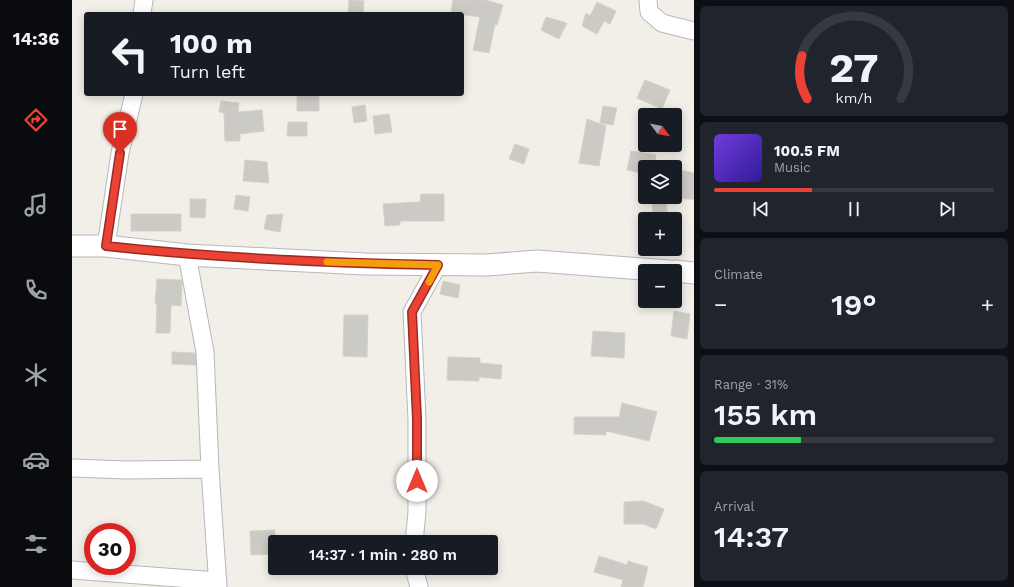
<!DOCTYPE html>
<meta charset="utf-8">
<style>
:root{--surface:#171b24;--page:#20242c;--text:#f1f3f6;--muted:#9ea1a6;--line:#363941;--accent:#ea4335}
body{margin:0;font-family:"Work Sans",sans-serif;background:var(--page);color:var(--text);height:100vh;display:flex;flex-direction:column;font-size:15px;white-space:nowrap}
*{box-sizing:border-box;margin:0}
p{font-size:13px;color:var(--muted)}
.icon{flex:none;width:22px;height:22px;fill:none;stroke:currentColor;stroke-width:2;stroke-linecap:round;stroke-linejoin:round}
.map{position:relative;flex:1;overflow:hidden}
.details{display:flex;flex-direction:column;gap:6px;padding:6px;background:#0d0f14;width:320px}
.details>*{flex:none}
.top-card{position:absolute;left:12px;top:12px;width:380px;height:84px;border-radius:4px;box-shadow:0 2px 10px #0003;background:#171b24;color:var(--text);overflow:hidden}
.needle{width:26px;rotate:122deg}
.fabs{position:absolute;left:566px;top:108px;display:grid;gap:8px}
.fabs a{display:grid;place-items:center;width:44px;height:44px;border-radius:4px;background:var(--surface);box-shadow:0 2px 10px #0003;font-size:20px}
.speed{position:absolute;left:12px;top:523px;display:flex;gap:8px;font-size:20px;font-weight:700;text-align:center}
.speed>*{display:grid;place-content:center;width:52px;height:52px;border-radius:50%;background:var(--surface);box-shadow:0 2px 10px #0003;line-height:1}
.speed .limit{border:6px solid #d22;background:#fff;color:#111}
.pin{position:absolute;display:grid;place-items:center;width:34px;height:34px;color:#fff;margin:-41px -17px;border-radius:50% 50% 50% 0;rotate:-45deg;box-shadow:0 0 4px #0007}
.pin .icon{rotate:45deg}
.me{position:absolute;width:44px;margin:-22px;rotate:0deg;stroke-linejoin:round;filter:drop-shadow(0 0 3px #0008)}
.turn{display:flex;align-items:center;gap:14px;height:84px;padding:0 20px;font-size:18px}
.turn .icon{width:52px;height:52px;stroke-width:2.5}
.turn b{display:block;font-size:28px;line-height:34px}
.big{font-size:30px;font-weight:600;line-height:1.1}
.details .card{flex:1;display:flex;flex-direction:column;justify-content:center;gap:6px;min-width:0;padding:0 14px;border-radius:6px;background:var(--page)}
.details .dial{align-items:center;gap:0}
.dial svg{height:104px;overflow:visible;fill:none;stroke:var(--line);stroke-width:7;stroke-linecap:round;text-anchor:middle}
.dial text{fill:var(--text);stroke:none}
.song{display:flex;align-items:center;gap:12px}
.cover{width:48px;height:48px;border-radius:6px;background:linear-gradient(135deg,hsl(260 70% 55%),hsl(250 70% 35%))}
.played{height:4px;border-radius:2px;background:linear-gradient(90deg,var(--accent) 35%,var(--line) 35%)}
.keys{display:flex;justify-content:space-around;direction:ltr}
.heat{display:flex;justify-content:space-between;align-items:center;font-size:22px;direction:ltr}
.charge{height:6px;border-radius:3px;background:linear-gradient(90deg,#34c759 31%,var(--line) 0)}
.trip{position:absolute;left:196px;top:535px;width:230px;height:40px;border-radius:4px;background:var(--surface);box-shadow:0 2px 10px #0003;font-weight:600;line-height:40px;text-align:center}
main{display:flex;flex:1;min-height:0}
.tab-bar{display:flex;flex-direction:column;width:72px;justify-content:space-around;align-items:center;background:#090b0e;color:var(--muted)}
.tab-bar .icon{width:28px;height:28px}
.tab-bar .current{color:var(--accent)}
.tab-bar b{font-size:18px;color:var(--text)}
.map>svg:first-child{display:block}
.building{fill:#cccac5;stroke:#d6d1c6}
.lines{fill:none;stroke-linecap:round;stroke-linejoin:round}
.minor-casing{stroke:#b5b8bc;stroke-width:19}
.tertiary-casing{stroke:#b5b8bc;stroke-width:23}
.minor{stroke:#fff;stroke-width:17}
.tertiary{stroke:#fff;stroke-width:21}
.route-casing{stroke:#982c22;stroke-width:10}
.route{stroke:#ea4335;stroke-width:7}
.slow{stroke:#f59e0b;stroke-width:7}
</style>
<main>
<nav class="tab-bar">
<b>14:36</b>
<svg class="icon current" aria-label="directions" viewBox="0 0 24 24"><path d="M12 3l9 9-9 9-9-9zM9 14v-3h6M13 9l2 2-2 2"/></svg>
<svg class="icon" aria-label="music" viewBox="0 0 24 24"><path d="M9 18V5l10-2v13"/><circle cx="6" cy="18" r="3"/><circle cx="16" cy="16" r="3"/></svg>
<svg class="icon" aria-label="phone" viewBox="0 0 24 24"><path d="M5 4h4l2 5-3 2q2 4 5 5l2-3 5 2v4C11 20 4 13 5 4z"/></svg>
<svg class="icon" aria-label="climate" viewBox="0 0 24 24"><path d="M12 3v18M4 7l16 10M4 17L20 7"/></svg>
<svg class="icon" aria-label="car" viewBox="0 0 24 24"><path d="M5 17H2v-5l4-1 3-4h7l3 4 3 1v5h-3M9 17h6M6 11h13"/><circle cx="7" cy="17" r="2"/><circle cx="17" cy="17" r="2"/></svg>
<svg class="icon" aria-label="filters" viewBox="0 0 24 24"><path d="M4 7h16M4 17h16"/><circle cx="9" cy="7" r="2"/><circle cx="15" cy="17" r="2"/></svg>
</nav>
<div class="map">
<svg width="622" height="587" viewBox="0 0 622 587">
<rect width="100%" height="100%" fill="#f1efe8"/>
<!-- building -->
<path class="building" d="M 277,0 L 292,1 L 291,14 L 276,14 Z
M 381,0 L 413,0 L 431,5 L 425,25 L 423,24 L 417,53 L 401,50 L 408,17 L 379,13 Z
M 525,2 L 544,11 L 538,24 L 532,21 L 525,34 L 510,26 L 514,13 L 518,16 Z
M 474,17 L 495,23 L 487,39 L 469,30 Z
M 573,80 L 598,90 L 590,109 L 565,98 Z
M 225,94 L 247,94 L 247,111 L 225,111 Z
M 149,101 L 167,103 L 166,112 L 190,110 L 192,131 L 168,134 L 168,141 L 153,141 L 152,113 L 147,112 Z
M 293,105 L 295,121 L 282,123 L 280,107 Z
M 531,106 L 545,108 L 541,125 L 528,123 Z
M 317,114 L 320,132 L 303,134 L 301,116 Z
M 515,119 L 534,126 L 527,166 L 507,163 Z
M 216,122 L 235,122 L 235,136 L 215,136 Z
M 443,144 L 457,149 L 452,164 L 437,159 Z
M 559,151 L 584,155 L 582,167 L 573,167 L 573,174 L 555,170 Z
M 173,160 L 195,162 L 197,183 L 171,181 Z
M 603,169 L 622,173 L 622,199 L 614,199 L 603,196 Z
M 349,194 L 372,194 L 372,221 L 328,221 L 328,225 L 313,226 L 311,204 L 348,202 Z
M 164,195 L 178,197 L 176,211 L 162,209 Z
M 118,199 L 134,199 L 133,218 L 118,217 Z
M 594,202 L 596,219 L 582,219 L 580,204 Z
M 59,214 L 109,214 L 109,231 L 59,231 Z
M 211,214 L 208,232 L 192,229 L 195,215 Z
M 85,279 L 110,280 L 109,306 L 99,305 L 98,333 L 84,333 L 85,304 L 83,304 Z
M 371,281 L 388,285 L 386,298 L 368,294 Z
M 602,311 L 618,314 L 615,339 L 599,336 Z
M 272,315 L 296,315 L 295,357 L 271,356 Z
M 521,331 L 553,333 L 552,358 L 519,356 Z
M 100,352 L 123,353 L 124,365 L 100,364 Z
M 376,357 L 408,358 L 408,363 L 430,365 L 429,379 L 407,377 L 407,381 L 375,380 Z
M 550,403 L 585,412 L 577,441 L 534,431 L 534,435 L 502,434 L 502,417 L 547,417 Z
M 571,501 L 592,509 L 584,529 L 571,524 L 552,524 L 552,502 Z
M 203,530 L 203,554 L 179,555 L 178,531 Z
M 527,556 L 555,565 L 556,561 L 576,567 L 571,587 L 549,587 L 551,580 L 522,572 Z"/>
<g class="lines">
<!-- minor casing -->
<g class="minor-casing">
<path id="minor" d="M 576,0 L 577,12 L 590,23 L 622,31
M 70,14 L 72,0
M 34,246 L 48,153 L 62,94
M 115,255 L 133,352 L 138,469 L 146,587
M 0,468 L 55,470 L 138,469
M 342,542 L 345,512 L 345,419 L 340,312 L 366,265
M 342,568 L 347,587
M 0,570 L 146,581"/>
</g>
<!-- tertiary casing -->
<g class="tertiary-casing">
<path id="tertiary" d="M 0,246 L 34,246 L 115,255 L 293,264 L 415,265 L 465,261 L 597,271
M 603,271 L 622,273"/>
</g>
<!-- minor -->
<use href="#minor" class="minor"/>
<!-- tertiary -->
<use href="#tertiary" class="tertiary"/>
</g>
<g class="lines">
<!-- route casing -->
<g class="route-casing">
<path id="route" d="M 48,153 L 34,246 C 144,258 255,263 366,265 L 340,312 L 345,419 L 345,481"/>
</g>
<!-- route -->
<use href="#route" class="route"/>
<!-- slow -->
<path class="slow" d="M 255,262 L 366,265 L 357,282"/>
</g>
</svg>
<div class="fabs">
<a><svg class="needle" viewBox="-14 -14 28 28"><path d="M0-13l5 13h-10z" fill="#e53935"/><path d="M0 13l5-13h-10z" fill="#9ea1a6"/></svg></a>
<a><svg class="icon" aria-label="layers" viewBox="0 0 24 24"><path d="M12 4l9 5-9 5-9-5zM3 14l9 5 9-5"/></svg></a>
<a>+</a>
<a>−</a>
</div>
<div class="speed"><div class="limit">30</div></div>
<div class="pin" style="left:48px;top:153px;background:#d93025"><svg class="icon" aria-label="arrive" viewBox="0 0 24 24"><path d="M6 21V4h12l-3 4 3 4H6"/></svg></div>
<svg class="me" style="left:345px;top:481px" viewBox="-20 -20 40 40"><circle r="19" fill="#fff"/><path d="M0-13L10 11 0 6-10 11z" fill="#ea4335"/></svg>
<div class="trip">14:37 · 1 min · 280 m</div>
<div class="top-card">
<div class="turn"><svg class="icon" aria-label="left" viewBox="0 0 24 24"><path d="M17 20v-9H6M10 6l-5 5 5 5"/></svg><div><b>100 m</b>Turn left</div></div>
</div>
</div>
<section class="details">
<div class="card dial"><svg viewBox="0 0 100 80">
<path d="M14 69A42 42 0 1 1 86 69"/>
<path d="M14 69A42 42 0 0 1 10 36" stroke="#ea4335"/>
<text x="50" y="56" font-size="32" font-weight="700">27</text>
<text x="50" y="72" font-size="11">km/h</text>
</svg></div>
<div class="card">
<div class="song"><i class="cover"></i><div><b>100.5 FM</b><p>Music</p></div></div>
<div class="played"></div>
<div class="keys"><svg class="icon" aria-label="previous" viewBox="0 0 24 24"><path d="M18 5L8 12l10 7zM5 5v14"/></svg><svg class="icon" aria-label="pause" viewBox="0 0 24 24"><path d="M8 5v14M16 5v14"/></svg><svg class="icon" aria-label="next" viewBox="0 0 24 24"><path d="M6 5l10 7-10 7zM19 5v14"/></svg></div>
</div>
<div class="card"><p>Climate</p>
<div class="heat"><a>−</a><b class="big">19°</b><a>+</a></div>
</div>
<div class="card"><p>Range · 31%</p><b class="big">155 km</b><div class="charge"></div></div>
<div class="card"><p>Arrival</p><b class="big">14:37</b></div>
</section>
</main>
